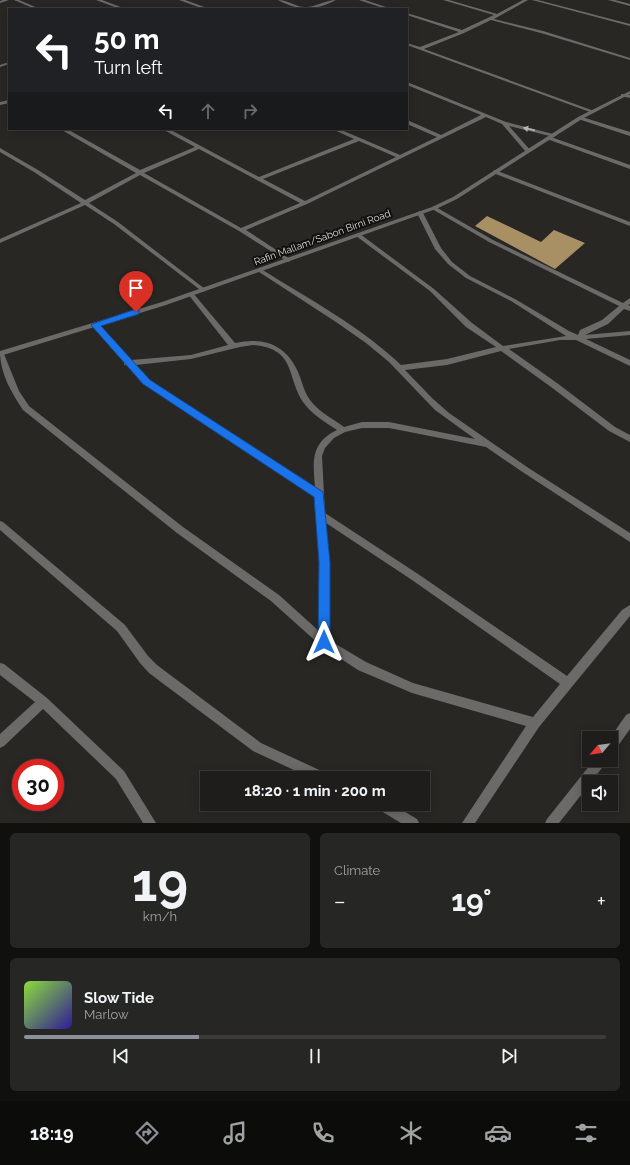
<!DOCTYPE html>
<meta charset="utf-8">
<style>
:root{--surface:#1e1d1b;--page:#262624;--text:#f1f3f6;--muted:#a1a2a3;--line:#3c3b3a;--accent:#8c9099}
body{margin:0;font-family:Raleway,sans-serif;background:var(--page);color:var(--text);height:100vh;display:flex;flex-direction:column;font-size:15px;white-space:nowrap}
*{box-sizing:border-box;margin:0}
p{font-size:13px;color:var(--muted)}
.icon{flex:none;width:22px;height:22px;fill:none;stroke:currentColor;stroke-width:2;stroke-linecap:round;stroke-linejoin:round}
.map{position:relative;height:823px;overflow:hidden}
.sheet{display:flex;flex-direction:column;gap:10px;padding:10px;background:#10100f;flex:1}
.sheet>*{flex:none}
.guide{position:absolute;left:8px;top:8px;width:400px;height:122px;border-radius:0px;box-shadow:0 2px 10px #0003,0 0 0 1px var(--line);background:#202124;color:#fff;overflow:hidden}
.needle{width:26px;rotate:241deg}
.controls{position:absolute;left:582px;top:731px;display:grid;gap:8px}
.controls a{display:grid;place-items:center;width:36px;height:36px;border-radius:0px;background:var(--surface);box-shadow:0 2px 10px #0003,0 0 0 1px var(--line);font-size:20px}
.speed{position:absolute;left:12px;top:759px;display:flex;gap:8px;font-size:20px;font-weight:700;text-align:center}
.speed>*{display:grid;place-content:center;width:52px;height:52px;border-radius:50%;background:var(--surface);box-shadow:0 2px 10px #0003,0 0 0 1px var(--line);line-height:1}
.speed .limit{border:6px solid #d22;background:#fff;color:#111}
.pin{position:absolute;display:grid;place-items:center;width:34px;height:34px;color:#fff;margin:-41px -17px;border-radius:50% 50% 50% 0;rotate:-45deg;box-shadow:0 0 4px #0007}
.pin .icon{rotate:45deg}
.me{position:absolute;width:44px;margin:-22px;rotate:0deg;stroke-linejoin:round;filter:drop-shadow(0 0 3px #0008)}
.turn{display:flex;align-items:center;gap:14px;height:84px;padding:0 20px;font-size:18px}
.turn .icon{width:52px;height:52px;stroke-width:2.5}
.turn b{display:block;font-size:28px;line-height:34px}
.lanes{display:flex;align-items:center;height:38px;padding:0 20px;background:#0003;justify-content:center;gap:20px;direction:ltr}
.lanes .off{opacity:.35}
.big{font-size:30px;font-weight:700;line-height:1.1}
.sheet .tile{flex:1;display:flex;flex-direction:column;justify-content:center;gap:6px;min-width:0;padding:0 14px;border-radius:6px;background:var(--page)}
.sheet .dial{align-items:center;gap:0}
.dial b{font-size:52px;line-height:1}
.song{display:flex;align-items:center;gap:12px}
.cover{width:48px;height:48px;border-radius:6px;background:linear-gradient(135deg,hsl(90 70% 55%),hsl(250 70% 35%))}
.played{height:4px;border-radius:2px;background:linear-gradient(90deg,var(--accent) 30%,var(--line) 30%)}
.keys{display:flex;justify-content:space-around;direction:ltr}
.heat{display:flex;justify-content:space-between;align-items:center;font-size:22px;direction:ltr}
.sheet .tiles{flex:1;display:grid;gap:10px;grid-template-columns:1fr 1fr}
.tile:last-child{grid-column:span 2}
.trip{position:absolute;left:200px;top:771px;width:230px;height:40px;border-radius:0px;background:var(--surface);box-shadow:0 2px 10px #0003,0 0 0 1px var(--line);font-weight:700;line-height:40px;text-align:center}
.tabs{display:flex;height:64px;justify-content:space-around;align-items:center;background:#0c0c0b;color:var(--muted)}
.tabs .icon{width:28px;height:28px}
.tabs .current{color:var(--accent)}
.tabs b{font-size:18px;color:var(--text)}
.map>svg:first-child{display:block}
.building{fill:#a89064}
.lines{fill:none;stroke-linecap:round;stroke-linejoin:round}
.minor{fill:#6b6a68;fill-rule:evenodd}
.tertiary{fill:#6b6a68;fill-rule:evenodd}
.oneway{fill:#b5b4b2}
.route{fill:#1a73e8;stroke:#114b97}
.labels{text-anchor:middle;stroke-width:4;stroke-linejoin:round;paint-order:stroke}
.far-street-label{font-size:10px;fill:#dddcda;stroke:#11100f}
</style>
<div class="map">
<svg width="630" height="823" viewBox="0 0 630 823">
<rect width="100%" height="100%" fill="#282724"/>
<!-- building -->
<path class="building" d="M 487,216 L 541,242 L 554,230 L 585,243 L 555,269 L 475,226 Z"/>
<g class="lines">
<!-- minor -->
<path class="minor" d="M 3,0 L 9,0 L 0,3 L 0,1 Z
M 14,0 L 19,0 L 40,9 L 35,9 Z
M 96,0 L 102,0 L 126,9 L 120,9 Z
M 179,0 L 185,0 L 210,9 L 204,9 Z
M 278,0 C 288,0 296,7 305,7 C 313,8 326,0 336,0 C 316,11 297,11 278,0 Z
M 359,0 L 365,0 L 392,9 L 386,9 Z
M 443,0 L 449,0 L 497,14 L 523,0 L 528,0 L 494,19 L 543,31 L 630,58 L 630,60 L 541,33 L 491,20 L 464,33 L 424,49 L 594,111 L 590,112 L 407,45 L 407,43 L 420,47 L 459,32 L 407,15 L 407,13 L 462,30 L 494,15 Z
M 532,0 L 538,0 L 630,24 L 630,26 Z
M 608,0 L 615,0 L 630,4 L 630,6 Z
M 9,62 L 9,64 L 0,67 L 0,65 Z
M 407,82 L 506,122 L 557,135 L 554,137 L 509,126 L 531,151 L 526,152 L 502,124 L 486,117 L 307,204 L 246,230 L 290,259 L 290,261 L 288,262 L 239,231 L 140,175 L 89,203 L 118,222 L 205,289 L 206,290 L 203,292 L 114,224 L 85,205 L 0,243 L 0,239 L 81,203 L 34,172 L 0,152 L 0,148 L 38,170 L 85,200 L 136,173 L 60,129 L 67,129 L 140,170 L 195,147 L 162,129 L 169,129 L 259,177 L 354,139 L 332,129 L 339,129 L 400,155 L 437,137 L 407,124 L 407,120 L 441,135 L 481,115 L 407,85 ZM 359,141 L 396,157 L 305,201 L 263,179 ZM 199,149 L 300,203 L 241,228 L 144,173 Z
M 621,94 L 630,95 L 630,98 L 621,96 Z
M 9,100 L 9,103 L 0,105 L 0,102 Z
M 578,117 L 582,117 L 630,132 L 630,136 L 578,119 Z
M 547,137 L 551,137 L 630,165 L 630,169 L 547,139 Z
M 495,170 L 630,222 L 630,226 L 493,173 L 493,171 Z
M 434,206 L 493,240 L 623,303 L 630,298 L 630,304 L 628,305 L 630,306 L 630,311 L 624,309 L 608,324 L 585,335 L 630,331 L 630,335 L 586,339 L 630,360 L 630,366 L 576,340 L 560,340 L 509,349 L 557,383 L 615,427 L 630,435 L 630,442 L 609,431 L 551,387 L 501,351 L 447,365 L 405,370 L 432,398 L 449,413 L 527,467 L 630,533 L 630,542 L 521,471 L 486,447 L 389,428 L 362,428 L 345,432 L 334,438 L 325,448 L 322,456 L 325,513 L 418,574 L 567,676 L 622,610 L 630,605 L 630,616 L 539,727 L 475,823 L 462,823 L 526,726 L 412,693 L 358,670 L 320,645 L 271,601 L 177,533 L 23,410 C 11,392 0,373 0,352 L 4,354 L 19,391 L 29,406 L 183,527 L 279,595 L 319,631 L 319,562 L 315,497 L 144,384 L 128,365 L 124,365 L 124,362 L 91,325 L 95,323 L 98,323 L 131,360 L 191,355 L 228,345 L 188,294 L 191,292 L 193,293 L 235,343 C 263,337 286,344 298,372 C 302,381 304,392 310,400 C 319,412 333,419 344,427 L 362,422 L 389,422 L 475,439 L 435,410 L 389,362 L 366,343 L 336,322 L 256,270 L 259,268 L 261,269 C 309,299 360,326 401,365 L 447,359 L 496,347 L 466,327 L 430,291 L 356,236 L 356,234 L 360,234 L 434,289 L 472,323 L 503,346 L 566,336 L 511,301 L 466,278 L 448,264 L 435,249 L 417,213 L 418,212 L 420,211 L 423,213 L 441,248 L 452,262 L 470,276 L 515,299 L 569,331 L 578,335 L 580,330 L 602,320 L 619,306 L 489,242 L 432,209 L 431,208 ZM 253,345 C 296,349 286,375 303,402 C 311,414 325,422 337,430 C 310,443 313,462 315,488 L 150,380 L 136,365 L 191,359 L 240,347 ZM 326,523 L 412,580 L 560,684 L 533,717 L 413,683 L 366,662 L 329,640 L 329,562 Z
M 0,521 L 3,522 L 125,625 L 148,656 L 157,665 L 261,743 L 328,774 L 330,778 L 311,778 L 253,751 L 149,673 L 140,663 L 117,631 L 0,530 Z
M 0,663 L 4,664 L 47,698 L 124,771 L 156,823 L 143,823 L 116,779 L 43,709 L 4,746 L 0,748 L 0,734 L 35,702 L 0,675 Z
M 630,713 L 630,729 L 615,750 L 611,752 L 611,738 L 610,738 L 626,715 Z
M 594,760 L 607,760 L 605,764 L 591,782 L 589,782 L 589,785 L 559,823 L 545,823 L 547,819 Z
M 374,804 L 392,804 L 417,819 L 419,823 L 401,823 L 376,808 Z"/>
<!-- tertiary -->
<path class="tertiary" d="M 630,91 L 630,94 L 582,119 L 457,199 L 436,209 L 166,305 L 0,356 L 0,351 L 162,302 L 432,207 L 453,197 L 578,117 Z"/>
</g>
<!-- one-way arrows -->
<defs><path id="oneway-solid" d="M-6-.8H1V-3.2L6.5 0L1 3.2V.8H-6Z"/></defs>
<use class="oneway" href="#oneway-solid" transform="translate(529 129) rotate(-167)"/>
<!-- route -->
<path class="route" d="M 136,309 L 139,310 L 139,314 L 101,326 L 150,380 L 323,492 L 330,562 L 330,642 L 328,645 L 324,647 L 320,645 L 318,642 L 319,562 L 314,497 L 143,384 L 91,325 L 92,324 Z"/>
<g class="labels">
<!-- far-street labels -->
<g class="far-street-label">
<text transform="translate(322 237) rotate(-20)" y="4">Rafin Mallam/Sabon Birni Road</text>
</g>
</g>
</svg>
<div class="controls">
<a><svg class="needle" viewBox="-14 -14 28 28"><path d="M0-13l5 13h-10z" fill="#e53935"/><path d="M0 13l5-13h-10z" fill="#a1a2a3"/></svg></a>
<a><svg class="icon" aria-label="sound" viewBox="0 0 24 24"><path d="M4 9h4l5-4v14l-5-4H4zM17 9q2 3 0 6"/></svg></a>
</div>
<div class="speed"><div class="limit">30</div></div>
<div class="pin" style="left:136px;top:312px;background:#d93025"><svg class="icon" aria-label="arrive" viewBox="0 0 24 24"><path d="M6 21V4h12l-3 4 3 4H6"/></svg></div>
<svg class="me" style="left:324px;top:642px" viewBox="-20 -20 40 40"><path d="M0-17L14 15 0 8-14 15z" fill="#1a73e8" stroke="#fff" stroke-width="4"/></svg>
<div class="trip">18:20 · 1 min · 200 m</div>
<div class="guide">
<div class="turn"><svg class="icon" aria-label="left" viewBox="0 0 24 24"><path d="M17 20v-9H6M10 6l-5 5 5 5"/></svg><div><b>50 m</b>Turn left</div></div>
<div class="lanes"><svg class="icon" aria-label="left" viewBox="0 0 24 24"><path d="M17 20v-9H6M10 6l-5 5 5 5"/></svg><svg class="icon off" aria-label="ahead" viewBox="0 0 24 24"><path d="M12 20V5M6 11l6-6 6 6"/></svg><svg class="icon off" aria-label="right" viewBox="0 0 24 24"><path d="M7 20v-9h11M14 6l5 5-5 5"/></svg></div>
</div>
</div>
<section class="sheet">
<div class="tiles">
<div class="tile dial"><b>19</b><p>km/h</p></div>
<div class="tile"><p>Climate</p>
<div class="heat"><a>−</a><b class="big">19°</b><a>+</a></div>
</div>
<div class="tile">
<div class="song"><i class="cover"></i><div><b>Slow Tide</b><p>Marlow</p></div></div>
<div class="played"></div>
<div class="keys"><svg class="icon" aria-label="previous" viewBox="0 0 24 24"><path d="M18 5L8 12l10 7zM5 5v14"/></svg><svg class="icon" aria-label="pause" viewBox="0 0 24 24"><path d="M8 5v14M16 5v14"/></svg><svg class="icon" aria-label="next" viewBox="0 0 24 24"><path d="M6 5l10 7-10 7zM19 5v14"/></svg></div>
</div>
</div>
</section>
<nav class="tabs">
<b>18:19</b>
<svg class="icon current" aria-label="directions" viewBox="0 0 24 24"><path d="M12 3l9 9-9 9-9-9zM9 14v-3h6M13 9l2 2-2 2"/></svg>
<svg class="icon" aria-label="music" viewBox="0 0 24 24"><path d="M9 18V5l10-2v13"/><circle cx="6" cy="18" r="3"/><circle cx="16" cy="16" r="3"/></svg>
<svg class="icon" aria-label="phone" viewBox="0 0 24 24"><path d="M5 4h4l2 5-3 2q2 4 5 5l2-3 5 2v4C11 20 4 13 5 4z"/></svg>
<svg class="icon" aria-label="climate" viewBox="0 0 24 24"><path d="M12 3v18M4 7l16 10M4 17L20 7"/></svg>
<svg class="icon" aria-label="car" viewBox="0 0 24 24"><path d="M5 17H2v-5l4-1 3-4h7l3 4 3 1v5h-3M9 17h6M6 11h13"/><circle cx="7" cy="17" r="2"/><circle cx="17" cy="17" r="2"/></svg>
<svg class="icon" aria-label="filters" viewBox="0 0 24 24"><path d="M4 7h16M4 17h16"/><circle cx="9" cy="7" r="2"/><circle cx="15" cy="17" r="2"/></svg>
</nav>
